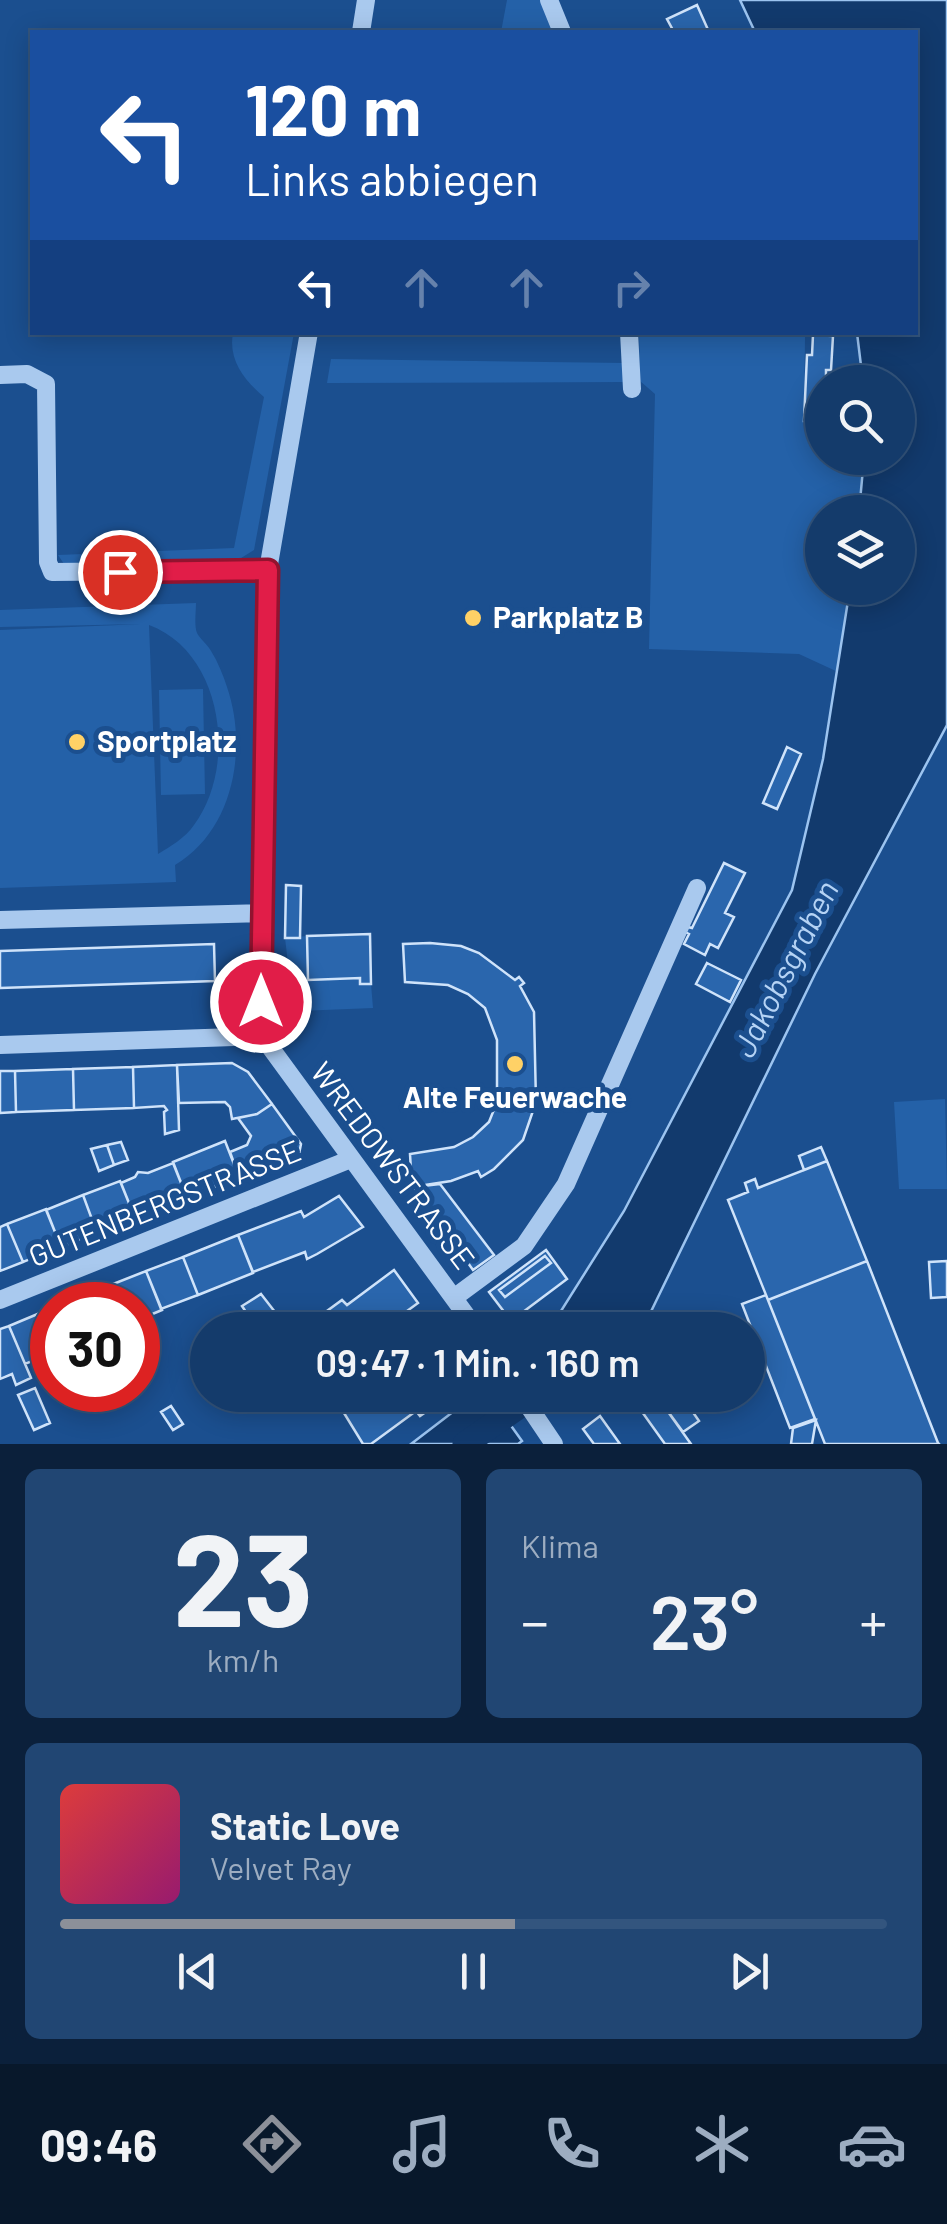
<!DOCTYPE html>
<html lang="de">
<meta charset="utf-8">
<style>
:root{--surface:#143b6b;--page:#214673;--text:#f1f3f6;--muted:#9dadc1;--line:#33557e;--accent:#8c9099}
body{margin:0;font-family:Barlow,sans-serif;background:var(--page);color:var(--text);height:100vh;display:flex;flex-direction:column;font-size:38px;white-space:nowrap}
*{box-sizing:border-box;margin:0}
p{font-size:32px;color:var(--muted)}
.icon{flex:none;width:55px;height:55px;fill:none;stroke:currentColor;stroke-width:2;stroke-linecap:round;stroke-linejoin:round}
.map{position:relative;height:1444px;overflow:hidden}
.details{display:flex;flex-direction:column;gap:25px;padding:25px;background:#0b203b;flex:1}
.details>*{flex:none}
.guide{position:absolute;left:30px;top:30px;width:888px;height:305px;border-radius:0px;box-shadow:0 5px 25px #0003,0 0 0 2px var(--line);background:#1a4fa0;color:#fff;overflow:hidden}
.buttons{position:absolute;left:805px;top:365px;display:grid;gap:20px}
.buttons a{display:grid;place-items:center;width:110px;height:110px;border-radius:50%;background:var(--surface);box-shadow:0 5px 25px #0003,0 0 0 2px var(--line);font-size:50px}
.speed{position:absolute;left:30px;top:1282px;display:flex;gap:20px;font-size:50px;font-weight:700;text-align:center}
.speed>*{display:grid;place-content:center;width:130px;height:130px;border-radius:50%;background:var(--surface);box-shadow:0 5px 25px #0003,0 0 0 2px var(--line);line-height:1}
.speed .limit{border:15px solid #d22;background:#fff;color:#111}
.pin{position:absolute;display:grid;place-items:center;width:85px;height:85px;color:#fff;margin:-42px;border:5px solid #fff;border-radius:50%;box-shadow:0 2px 10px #0007}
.me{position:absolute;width:110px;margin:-55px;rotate:0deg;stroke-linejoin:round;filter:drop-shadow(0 0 8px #0008)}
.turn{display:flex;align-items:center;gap:35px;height:210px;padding:0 50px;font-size:45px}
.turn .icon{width:130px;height:130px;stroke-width:2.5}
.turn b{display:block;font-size:70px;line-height:85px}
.lanes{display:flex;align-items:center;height:95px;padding:0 50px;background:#0003;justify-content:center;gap:50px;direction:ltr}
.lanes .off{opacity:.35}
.big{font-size:75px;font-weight:600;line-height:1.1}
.details .tile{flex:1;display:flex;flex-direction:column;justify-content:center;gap:15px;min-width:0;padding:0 35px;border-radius:15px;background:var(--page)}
.details .dial{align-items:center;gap:0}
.dial b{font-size:130px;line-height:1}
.song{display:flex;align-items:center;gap:30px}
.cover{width:120px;height:120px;border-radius:15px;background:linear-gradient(135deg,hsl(0 70% 55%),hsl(320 70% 35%))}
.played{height:10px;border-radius:5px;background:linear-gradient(90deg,var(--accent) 55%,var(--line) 55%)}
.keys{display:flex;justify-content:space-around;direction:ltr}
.heat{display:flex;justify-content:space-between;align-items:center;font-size:55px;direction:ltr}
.details .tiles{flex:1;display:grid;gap:25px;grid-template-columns:1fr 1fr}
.tile:last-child{grid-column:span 2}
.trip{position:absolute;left:190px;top:1312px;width:575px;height:100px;border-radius:50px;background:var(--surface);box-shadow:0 5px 25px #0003,0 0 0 2px var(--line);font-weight:600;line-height:100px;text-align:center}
.menu{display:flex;height:160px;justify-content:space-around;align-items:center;background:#08182b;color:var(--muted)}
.menu .icon{width:70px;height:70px}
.menu .on{color:var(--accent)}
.menu b{font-size:45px;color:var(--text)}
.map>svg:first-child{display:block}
.green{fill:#2461a8;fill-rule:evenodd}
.water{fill:#123a6d;stroke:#9cc4f0;stroke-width:2.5}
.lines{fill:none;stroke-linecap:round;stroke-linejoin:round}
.canal{stroke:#123a6d;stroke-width:25}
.building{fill:#2a66ad;stroke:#cfe3fa;stroke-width:2.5}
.minor{stroke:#a9c9ee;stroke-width:18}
.route-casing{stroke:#92132f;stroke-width:25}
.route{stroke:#e11d48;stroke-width:18}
.poi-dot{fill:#ffd166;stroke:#1b4f8f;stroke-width:4}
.labels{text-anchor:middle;stroke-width:10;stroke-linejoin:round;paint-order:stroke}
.poi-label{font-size:30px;font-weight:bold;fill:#fff;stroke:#1b4f8f;text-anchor:start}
.street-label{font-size:30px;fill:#fff;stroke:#1b4f8f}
.water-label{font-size:32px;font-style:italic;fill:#b5d3f5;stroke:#1b4f8f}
</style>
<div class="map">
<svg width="947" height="1444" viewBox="0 0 947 1444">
<rect width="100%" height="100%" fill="#1b4f8f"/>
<!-- green -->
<path class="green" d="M 507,0 L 542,0 L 555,32 L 501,32 Z
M 233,333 L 294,333 L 254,550 L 233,563 L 66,567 L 58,555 L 234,548 L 264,397 C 244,380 228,360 233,333 Z
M 639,333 L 805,336 L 804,430 L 822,429 L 822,458 L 864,458 L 859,512 L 822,512 L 822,588 L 850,588 L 838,672 L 799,654 L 649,649 L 655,394 L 640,381 Z
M 331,359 L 625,363 L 626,382 L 327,383 Z
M 196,603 C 196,611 194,626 197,633 C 200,639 208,645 211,651 C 218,662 223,675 227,687 C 248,748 234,830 175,865 L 176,882 L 0,888 L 0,630 L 142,624 L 0,627 L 0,610 ZM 149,625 C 223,652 238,766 194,825 C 185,838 171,846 158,854 Z
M 203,689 L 205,794 L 161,795 L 159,690 Z
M 307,936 L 309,980 L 360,978 L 360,984 L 371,984 L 373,1008 L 299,1011 L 293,1006 L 285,938 Z
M 945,1099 L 947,1189 L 899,1189 L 894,1102 Z"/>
<!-- water -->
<path class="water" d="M 740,0 L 947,0 L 947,725 L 815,974 L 642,1330 L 549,1330 L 624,1211 L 792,890 L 823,759 L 850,588 L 898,588 L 898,512 L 859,512 L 864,458 L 898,458 L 898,382 L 863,382 L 857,333 L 915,332 L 915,32 L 755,32 Z
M 475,1395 L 489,1395 L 522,1441 L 518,1444 L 411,1444 Z"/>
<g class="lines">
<!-- canal -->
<path class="canal" d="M 465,1444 L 535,1395"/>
</g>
<!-- building -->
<path class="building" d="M 697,5 L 709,32 L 674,32 L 667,19 Z
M 813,335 L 833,336 L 831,370 L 826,370 L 826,382 L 822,382 L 822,422 L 804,421 L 807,355 L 812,355 Z
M 787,747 L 801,754 L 777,809 L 763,803 Z
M 724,863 L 745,873 L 725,913 L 734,917 L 718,948 L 710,944 L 705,955 L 684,944 L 689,934 L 685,932 L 688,927 L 692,928 Z
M 286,885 L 301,886 L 300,938 L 285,938 Z
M 370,934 L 371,984 L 360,984 L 360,978 L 308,980 L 307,936 Z
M 430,943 L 461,946 L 479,953 L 515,980 L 519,977 L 524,983 L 520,986 L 534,1012 L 536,1102 L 523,1140 L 494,1169 L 481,1177 L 478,1171 L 451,1181 L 412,1187 L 410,1154 L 454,1147 L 473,1137 L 489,1122 L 497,1102 L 497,1040 L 485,1008 L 468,994 L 448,985 L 405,982 L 403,944 Z
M 214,944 L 215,981 L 0,988 L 0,951 Z
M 707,963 L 741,980 L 730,1002 L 696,984 Z
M 232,1063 L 248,1072 L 272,1104 L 257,1114 L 232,1119 L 230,1107 L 225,1102 L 179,1103 L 177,1065 Z
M 177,1065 L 179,1130 L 165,1134 L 164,1112 L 167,1110 L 164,1106 L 134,1108 L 133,1067 Z
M 133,1067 L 134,1108 L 74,1110 L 73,1069 Z
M 73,1069 L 74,1110 L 16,1112 L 15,1071 Z
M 0,1071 L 15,1071 L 16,1112 L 0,1113 Z
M 272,1104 L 301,1144 L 299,1154 L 239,1177 L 230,1152 L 247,1145 L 251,1136 L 238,1118 L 257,1114 Z
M 225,1141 L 239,1177 L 187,1198 L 173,1162 Z
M 121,1142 L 128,1160 L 114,1165 L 107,1145 Z
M 107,1145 L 114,1165 L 99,1171 L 91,1149 Z
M 821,1147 L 827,1161 L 804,1170 L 799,1156 Z
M 827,1161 L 867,1261 L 768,1300 L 728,1200 L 748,1192 L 745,1183 L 755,1179 L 758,1188 Z
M 173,1163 L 187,1198 L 135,1218 L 121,1183 L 135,1177 L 138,1172 L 148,1173 Z
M 120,1181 L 135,1218 L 97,1233 L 83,1195 Z
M 440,1184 L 494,1255 L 473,1270 L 414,1187 Z
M 83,1195 L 97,1233 L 61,1247 L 46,1210 Z
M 339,1196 L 363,1227 L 317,1254 L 307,1259 L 305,1252 L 253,1272 L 238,1235 L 301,1211 L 304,1217 Z
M 46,1209 L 61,1247 L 23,1262 L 7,1224 Z
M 7,1224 L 23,1262 L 0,1271 L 0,1227 Z
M 238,1235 L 253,1273 L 198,1295 L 183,1257 Z
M 546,1250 L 567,1279 L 511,1321 L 489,1292 Z
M 545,1256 L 551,1263 L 505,1297 L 499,1290 Z
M 183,1257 L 198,1295 L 161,1309 L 146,1271 Z
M 867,1261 L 938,1443 L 939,1444 L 825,1444 L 768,1300 Z
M 947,1261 L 947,1297 L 931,1298 L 929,1262 Z
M 394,1270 L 418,1303 L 381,1330 L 301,1330 L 342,1300 L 347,1305 Z
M 146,1271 L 162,1310 L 138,1320 L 138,1305 L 110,1305 L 103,1288 Z
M 103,1288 L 110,1305 L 60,1305 Z
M 261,1294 L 289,1330 L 258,1330 L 242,1306 Z
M 766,1295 L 815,1419 L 790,1428 L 742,1304 Z
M 52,1308 L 52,1353 L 25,1364 L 9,1326 Z
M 9,1326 L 31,1378 L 16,1385 L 12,1374 L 0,1379 L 0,1329 Z
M 35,1388 L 50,1423 L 34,1430 L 18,1395 Z
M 369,1395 L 450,1395 L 420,1416 L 416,1411 L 371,1444 L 363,1444 L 344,1413 Z
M 630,1395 L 656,1395 L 691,1444 L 665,1444 Z
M 656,1395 L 681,1395 L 699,1421 L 683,1432 Z
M 171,1406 L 183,1424 L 173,1430 L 161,1412 Z
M 600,1416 L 620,1444 L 594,1444 L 583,1429 Z
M 816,1420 L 812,1444 L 791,1444 L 793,1428 Z"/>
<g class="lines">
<!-- minor -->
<path class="minor" d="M 549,0 L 562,32
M 361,32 L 366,0
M 629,332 L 632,389
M 0,375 L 27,374 L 46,384 L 48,562 L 52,572 L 268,570
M 0,920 L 261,913
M 262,1036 L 261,913 L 268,570 L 309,332
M 262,1036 L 477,1330
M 0,1045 L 262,1036
M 455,1297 L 524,1246 L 566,1184 L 697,888
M 0,1300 L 351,1159
M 521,1395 L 554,1444"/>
</g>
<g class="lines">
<!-- route casing -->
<g class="route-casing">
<path id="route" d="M 120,572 L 268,570 L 261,1002"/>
</g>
<!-- route -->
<use href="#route" class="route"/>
</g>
<!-- markers -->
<g class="poi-dot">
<circle cx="473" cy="618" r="10"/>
<circle cx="77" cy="742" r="10"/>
<circle cx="515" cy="1064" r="10"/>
</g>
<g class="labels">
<!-- poi labels -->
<g class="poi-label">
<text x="493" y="628">Parkplatz B</text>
<text x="97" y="752">Sportplatz</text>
<text x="515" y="1108" text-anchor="middle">Alte Feuerwache</text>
</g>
<!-- street labels -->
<g class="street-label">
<text transform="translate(392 1166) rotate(53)" y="10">WREDOWSTRASSE</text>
<text transform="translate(165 1204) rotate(-22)" y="10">GUTENBERGSTRASSE</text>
</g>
<!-- water labels -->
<g class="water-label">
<text transform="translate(786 969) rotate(-63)" y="11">Jakobsgraben</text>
</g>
</g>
</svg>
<div class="buttons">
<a><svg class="icon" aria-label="search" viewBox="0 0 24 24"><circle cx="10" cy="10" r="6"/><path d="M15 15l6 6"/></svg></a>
<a><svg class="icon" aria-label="layers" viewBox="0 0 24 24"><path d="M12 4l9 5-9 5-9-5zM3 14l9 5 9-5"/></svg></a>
</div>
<div class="speed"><div class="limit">30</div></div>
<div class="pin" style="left:120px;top:572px;background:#d93025"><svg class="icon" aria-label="arrive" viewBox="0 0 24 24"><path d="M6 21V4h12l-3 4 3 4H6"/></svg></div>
<svg class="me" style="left:261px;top:1002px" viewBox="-20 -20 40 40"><circle r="17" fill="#e11d48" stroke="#fff" stroke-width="3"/><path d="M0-11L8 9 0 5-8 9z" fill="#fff"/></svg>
<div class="trip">09:47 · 1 Min. · 160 m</div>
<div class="guide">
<div class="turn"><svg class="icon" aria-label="left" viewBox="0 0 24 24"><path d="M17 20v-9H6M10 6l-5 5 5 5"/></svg><div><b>120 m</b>Links abbiegen</div></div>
<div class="lanes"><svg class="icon" aria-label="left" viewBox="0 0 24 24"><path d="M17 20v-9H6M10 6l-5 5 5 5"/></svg><svg class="icon off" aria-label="ahead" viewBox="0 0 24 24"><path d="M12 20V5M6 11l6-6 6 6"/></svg><svg class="icon off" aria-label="ahead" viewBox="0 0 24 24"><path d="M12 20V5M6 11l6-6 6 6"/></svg><svg class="icon off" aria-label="right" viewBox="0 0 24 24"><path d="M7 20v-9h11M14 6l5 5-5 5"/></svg></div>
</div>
</div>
<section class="details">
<div class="tiles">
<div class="tile dial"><b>23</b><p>km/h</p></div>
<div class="tile"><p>Klima</p>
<div class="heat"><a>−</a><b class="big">23°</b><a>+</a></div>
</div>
<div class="tile">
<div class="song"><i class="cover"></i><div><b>Static Love</b><p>Velvet Ray</p></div></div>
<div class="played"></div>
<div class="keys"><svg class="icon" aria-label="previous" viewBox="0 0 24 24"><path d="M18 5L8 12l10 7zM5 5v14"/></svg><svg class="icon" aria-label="pause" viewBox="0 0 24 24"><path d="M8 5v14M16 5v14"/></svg><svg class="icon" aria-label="next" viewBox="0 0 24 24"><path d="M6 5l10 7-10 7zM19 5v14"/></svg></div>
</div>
</div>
</section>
<nav class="menu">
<b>09:46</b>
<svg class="icon on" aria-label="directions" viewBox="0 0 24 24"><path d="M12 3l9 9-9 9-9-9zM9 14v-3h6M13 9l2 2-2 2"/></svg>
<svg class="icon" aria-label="music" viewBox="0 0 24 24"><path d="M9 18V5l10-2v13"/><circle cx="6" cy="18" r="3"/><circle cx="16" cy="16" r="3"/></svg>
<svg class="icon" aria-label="phone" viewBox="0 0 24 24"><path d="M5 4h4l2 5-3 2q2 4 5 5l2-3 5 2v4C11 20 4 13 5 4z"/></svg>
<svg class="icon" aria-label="climate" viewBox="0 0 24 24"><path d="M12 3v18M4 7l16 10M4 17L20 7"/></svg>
<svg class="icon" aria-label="car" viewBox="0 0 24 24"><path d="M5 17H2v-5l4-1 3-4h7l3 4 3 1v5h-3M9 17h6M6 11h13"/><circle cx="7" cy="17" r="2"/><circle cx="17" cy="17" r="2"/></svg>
</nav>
